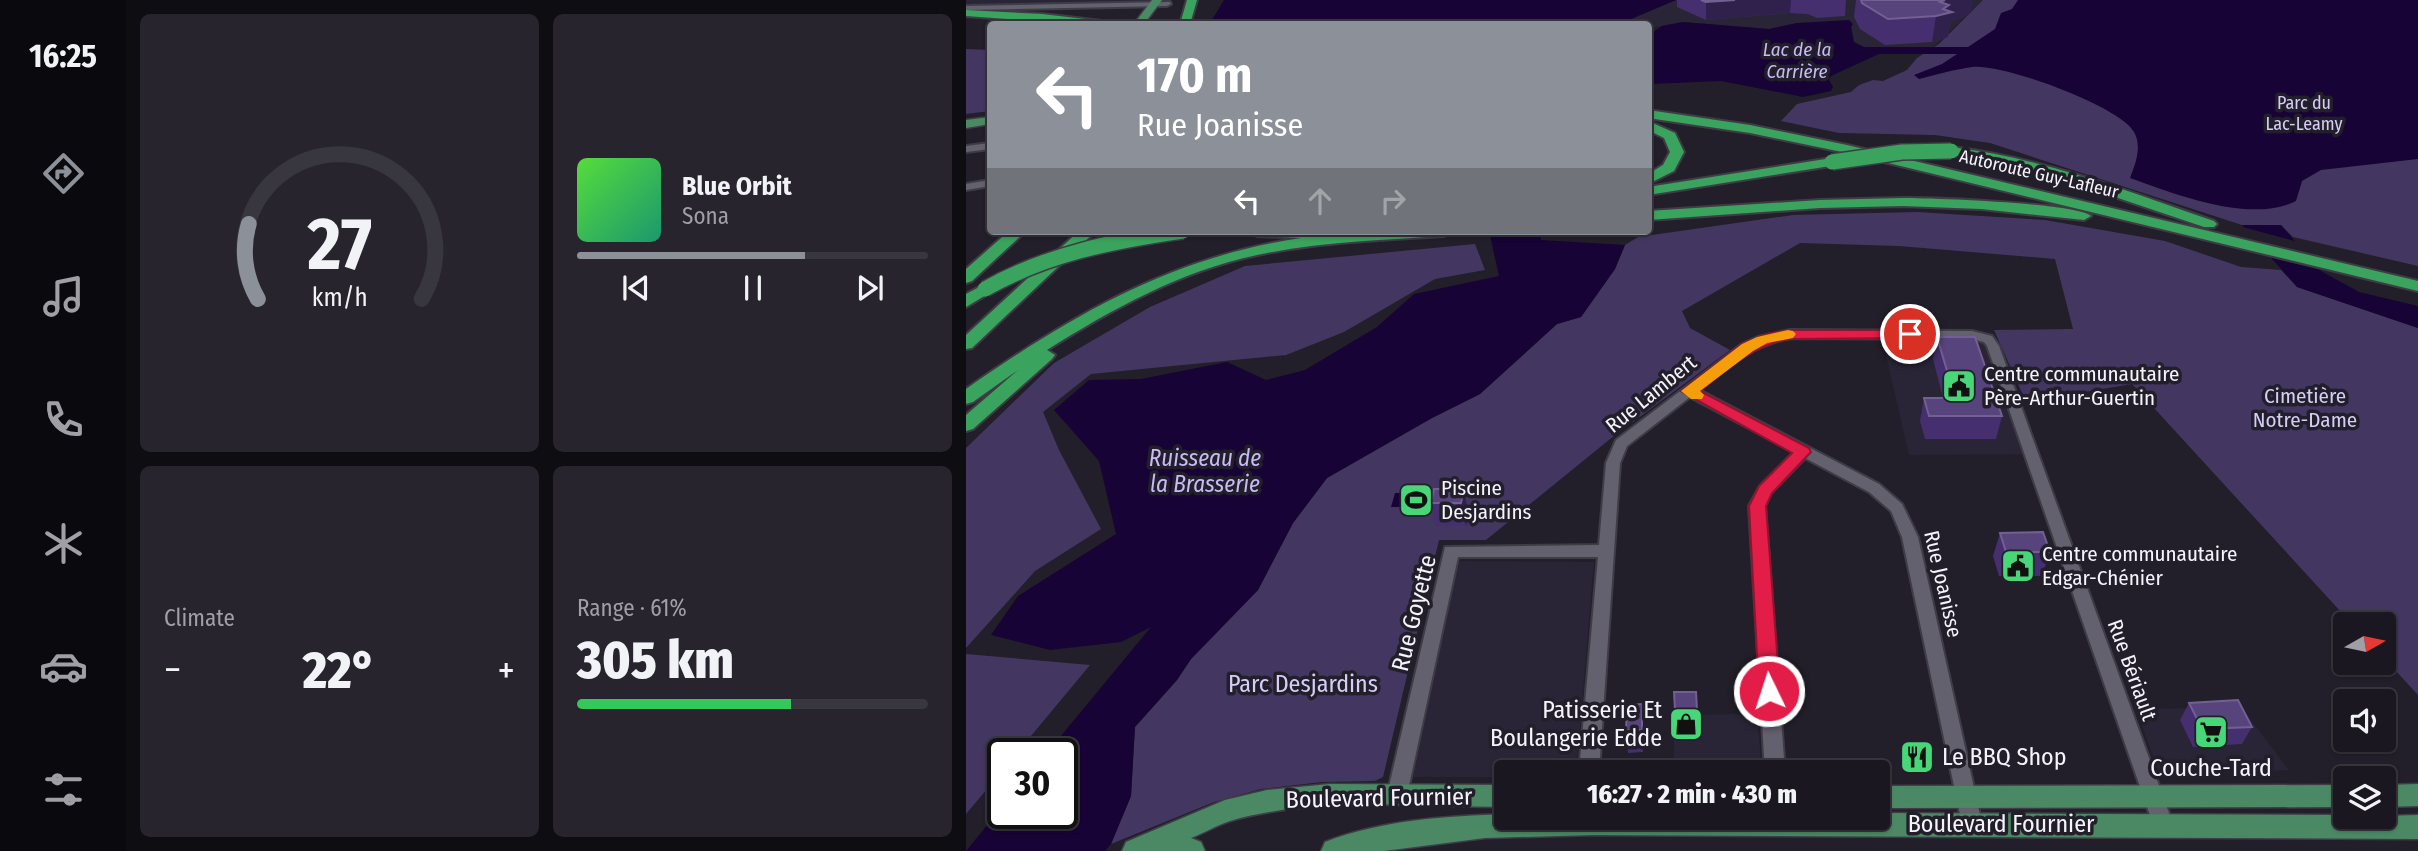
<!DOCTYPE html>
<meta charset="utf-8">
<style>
:root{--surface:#1a1720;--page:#27242d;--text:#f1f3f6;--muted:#9f9fa5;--line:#38363e;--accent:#8c9099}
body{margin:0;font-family:"Fira Sans Condensed",sans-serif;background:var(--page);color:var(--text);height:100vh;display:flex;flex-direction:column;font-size:26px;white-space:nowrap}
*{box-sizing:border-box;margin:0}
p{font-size:23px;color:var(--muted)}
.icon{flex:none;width:38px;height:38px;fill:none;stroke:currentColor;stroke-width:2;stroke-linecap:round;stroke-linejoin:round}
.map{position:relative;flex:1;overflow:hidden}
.panel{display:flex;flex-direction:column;gap:14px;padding:14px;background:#0e0d12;width:840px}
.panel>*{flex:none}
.hud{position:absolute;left:21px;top:21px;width:665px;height:214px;border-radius:7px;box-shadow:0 2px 5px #0004,0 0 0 2px var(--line);background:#8c9099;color:#fff;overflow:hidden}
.needle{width:46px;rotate:81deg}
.buttons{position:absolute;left:1367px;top:612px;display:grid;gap:14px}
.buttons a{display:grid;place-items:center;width:63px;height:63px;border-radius:7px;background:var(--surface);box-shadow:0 2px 5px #0004,0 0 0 2px var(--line);font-size:35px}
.speed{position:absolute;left:21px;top:738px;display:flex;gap:14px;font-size:35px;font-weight:700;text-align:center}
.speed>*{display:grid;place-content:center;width:91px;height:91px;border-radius:50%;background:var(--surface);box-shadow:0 2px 5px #0004,0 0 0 2px var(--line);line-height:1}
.speed .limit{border:4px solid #111;border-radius:10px;background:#fff;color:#111}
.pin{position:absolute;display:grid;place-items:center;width:60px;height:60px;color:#fff;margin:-30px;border:4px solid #fff;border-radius:50%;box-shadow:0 2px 7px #0007}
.me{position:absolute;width:77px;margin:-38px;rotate:356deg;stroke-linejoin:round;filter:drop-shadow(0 0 5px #0008)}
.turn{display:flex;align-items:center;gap:24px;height:147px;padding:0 35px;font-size:32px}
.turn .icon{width:91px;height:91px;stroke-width:2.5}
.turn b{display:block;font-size:49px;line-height:60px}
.lanes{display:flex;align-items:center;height:66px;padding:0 35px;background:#0003;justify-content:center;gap:35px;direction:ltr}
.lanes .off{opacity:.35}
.big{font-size:52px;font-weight:800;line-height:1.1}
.panel .tile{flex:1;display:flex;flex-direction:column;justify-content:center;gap:10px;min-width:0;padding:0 24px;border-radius:10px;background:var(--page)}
.panel .dial{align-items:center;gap:0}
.dial svg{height:182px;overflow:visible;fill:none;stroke:var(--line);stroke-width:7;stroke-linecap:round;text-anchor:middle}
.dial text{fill:var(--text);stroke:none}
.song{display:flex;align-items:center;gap:21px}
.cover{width:84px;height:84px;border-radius:10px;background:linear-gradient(135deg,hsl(110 70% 55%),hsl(160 70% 35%))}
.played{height:7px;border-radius:4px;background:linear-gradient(90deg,var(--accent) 65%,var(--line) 65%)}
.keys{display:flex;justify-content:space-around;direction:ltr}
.heat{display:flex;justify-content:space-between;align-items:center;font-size:38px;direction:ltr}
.charge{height:10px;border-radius:5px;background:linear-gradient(90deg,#34c759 61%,var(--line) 0)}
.panel .tiles{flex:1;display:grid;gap:14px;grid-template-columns:repeat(2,1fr)}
.trip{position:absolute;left:528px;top:760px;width:396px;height:70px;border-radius:7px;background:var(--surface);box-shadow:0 2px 5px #0004,0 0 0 2px var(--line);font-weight:800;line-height:70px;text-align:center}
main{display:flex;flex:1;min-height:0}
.menu{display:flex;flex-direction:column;width:126px;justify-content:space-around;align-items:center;background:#0a090d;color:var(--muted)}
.menu .icon{width:49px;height:49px}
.menu .selected{color:var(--accent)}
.menu b{font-size:32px;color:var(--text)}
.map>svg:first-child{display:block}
.built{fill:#292536}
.green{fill:#433762}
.water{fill:#170335}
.pier{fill:#221f2a}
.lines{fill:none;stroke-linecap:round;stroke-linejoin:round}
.minor-casing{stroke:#3e3d46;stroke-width:4}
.major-casing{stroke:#3e3d46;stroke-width:3}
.highway-casing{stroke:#3e3d46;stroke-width:4}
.minor{fill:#64616e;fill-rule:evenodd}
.major{fill:#4b8964;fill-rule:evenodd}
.highway{fill:#3aa35d;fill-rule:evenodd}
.highway-bridge-casing{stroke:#3e3d46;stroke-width:18;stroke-linecap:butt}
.highway-bridge{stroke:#3aa35d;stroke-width:15}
.wall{fill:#452f6e}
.shaded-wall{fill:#2f204c}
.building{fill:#58447d;stroke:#716091;stroke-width:2}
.route{fill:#e11d48;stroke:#92132f;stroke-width:2}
.slow{fill:#f59e0b}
.labels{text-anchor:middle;stroke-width:7;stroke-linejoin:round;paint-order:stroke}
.far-park-label{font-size:18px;fill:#d6cdf6;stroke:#221f2a}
.far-street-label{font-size:18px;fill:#f5f4fc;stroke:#221f2a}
.far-water-label{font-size:19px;font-style:italic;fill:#c9baf8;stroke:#221f2a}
.poi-label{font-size:21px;fill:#f5f4fc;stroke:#221f2a;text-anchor:start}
.street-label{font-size:21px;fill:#f5f4fc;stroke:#221f2a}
.park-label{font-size:21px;fill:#d6cdf6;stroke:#221f2a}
.water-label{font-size:23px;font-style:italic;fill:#c9baf8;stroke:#221f2a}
.near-street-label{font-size:24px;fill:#f5f4fc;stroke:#221f2a}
.near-park-label{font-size:24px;fill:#d6cdf6;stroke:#221f2a}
.near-poi-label{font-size:24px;fill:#f5f4fc;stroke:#221f2a;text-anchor:end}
</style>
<main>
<nav class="menu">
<b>16:25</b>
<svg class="icon selected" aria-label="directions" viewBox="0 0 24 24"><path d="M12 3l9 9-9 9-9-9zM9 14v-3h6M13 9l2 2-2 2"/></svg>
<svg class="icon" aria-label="music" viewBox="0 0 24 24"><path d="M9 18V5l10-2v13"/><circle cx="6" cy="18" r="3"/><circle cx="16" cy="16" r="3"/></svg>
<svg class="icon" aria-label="phone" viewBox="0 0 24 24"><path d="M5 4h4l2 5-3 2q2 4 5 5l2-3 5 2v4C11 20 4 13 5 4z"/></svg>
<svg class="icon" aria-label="climate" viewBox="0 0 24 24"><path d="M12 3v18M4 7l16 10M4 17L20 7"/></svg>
<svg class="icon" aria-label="car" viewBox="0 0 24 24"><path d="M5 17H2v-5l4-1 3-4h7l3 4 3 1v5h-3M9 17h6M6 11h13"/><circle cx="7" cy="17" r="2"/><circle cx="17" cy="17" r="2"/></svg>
<svg class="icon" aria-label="filters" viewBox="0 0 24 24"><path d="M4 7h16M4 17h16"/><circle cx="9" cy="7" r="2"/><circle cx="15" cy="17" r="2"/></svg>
</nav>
<section class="panel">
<div class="tiles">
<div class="tile dial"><svg viewBox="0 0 100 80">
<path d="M14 69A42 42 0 1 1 86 69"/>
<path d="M14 69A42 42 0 0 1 10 36" stroke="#8c9099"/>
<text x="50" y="56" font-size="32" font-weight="700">27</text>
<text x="50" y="72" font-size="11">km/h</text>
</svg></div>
<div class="tile">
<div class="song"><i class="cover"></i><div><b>Blue Orbit</b><p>Sona</p></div></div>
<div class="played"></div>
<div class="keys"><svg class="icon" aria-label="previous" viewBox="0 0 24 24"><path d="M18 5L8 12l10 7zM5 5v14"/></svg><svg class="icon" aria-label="pause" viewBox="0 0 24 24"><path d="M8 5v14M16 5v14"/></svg><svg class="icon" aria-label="next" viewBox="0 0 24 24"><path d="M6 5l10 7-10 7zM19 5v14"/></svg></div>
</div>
<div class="tile"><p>Climate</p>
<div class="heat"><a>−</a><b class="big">22°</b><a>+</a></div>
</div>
<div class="tile"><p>Range · 61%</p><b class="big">305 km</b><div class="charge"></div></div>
</div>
</section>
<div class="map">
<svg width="1452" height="851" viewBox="0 0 1452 851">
<rect width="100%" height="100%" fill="#221f2a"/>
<!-- built -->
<path class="built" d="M 0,0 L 182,0 L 175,6 L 0,8 Z
M 710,0 L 1017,0 L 967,47 L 898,47 L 888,42 L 885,26 L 823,25 L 803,29 L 717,22 L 683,28 L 682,24 L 655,24 Z
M 915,334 L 1022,339 L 1066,454 L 943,455 Z
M 492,561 L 628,562 L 610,772 L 541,772 L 541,777 L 447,777 Z
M 1275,707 L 1323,770 L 1194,776 L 1170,709 Z
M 791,714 L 796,772 L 708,772 L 708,715 Z"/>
<!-- green -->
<path class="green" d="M 1017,0 L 1452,0 L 1452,266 L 1327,237 L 1315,225 L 1276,225 L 1024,143 L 969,135 L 873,133 L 815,121 L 831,104 L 885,92 L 893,85 L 907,80 L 917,81 L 941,70 L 951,58 L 973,44 Z
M 0,49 L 24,50 L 24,111 L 0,114 Z
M 951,212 L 1079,220 L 1199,241 L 1275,267 L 1315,270 L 1331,287 L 1452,328 L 1452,695 L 1418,658 L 1418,625 L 1387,625 L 1166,384 L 1060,402 L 1028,330 L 1107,329 L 1089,259 L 933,246 L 834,243 L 716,311 L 724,328 L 764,350 L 644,439 L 520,540 L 473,540 L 417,777 L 409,781 L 356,782 L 295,789 L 248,802 L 145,844 L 165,796 L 169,727 L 211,680 L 225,659 L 292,590 L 327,523 L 361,478 L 466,418 L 514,394 L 591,324 L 615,317 L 649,269 L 659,245 L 672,237 L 827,215 Z
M 509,244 L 519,270 L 469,279 L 378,332 L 320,355 L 125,374 L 77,412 L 93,450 L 135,529 L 69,571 L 0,648 L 0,448 L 88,363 L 184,307 L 279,266 Z
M 0,654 L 124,665 L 50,754 L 37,754 L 37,770 L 0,814 Z"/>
<!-- water -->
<path class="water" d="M 258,0 L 710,0 L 653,24 L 249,24 L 246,20 Z
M 1052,0 L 1452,0 L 1452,159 L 1355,170 L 1336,181 L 1330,201 C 1284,224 1209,194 1164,178 C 1170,163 1176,146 1168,132 C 1154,106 1036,63 1006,67 C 991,69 968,75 953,79 L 948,75 L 976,64 L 991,54 L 913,54 L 865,76 L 863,80 L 867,87 L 865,91 L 837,97 L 755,81 L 683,84 L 683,35 L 696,26 L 717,22 L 803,29 L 831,23 L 883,20 L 887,24 L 885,27 L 888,42 L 898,47 L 1002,47 L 1029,29 L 1035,13 L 1046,9 Z
M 1276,225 L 1315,225 L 1355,271 L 1393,292 L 1452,306 L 1452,328 L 1331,287 Z
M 523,231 L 574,231 L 575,240 L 659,245 L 649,269 L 615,317 L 591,324 L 514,394 L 466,418 L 361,478 L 327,523 L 292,590 L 225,659 L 211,680 L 169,727 L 165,796 L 145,844 L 139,851 L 0,851 L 37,806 L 37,814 L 96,814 L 96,754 L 80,754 L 185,627 L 155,642 L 84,650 L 25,635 L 52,596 L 150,534 L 133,461 L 88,410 L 123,380 L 175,379 L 261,362 L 300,380 L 339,370 L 411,327 L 448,294 L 533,276 Z
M 429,493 L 474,493 L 470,507 L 425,507 Z"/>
<!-- pier -->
<path class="pier" d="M 1273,226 L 1336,243 L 1357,268 L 1363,272 L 1298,256 Z"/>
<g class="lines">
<!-- minor casing -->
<g class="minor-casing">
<path id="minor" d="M 204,2 L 205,4 L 201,6 L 0,10 L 0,6 Z
M 24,143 L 24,149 L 0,152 L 0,146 Z
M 24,180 L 24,186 L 0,190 L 0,184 Z
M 824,330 L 1006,331 L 1026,336 L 1033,346 L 1207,824 L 1204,831 L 1197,833 L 1190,831 L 1187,824 L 1021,346 L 1018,342 L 1006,339 L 824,338 C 782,347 765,365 733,390 L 913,484 L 936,504 L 952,537 L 1016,824 L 1013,831 L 1006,833 L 999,831 L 996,824 L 936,537 L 925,511 L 903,492 L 839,458 L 805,493 L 799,506 L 819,772 L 799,772 L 783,506 L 794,486 L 828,452 L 724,397 L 661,446 L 654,463 L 633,772 L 613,772 L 632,557 L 492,557 L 441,795 L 438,801 L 431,804 L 424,801 L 421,795 L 479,547 L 633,545 L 640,463 L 650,440 L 776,344 L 792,337 Z"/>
</g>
<!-- major casing -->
<g class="major-casing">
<path id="major" d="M 186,0 L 196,0 L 178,24 L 168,24 Z
M 24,117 L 24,124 L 0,128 L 0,120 Z
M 364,784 L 541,785 L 541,807 C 452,807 349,796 264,821 C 251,825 238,833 225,838 L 235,842 L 239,851 L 156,851 L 160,842 L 259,800 L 301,790 Z
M 1452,784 L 1452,806 L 1418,807 L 1418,785 Z
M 1379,785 L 1379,807 L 912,808 L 912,786 Z
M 912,813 L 1379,815 L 1379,817 L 1452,815 L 1452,839 L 626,835 L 519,838 L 418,851 L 355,851 L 359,842 C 415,820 481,816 541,814 L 541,817 L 912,817 Z"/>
</g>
<!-- highway casing -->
<g class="highway-casing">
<path id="highway" d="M 221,0 L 231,0 L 224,24 L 214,24 Z
M 0,10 L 76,14 L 136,21 L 141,24 L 112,24 L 0,16 Z
M 682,110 L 784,125 L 881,145 L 1452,281 L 1452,291 L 881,153 L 784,133 L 682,118 Z
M 682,121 L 709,133 L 718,152 L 708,171 L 682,184 L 682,174 L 697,165 L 704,152 L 698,138 L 682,130 Z
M 985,147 C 1077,158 1161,191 1248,221 L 1251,224 L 1248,227 L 1238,227 L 1078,173 L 980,154 L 980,148 Z
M 866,158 L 871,159 L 871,165 L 682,195 L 682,187 Z
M 937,198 C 965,198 1111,203 1125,216 L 1118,220 L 1015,209 L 937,206 L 854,208 L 682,220 L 682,211 L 854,200 Z
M 43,231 L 60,231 L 6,281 L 0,283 L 0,269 Z
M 113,231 L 130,231 L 6,348 L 0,349 L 0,335 Z
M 283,231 L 345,231 L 347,234 L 344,237 L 414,231 L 486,231 L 478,236 C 416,240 352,242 291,255 C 215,271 146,309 81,350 L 89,355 L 86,359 L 7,429 L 0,431 L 0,415 L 52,370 L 7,402 L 0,404 L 0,389 C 106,315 206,257 335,238 L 291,236 Z
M 19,284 L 25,286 L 27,289 L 25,292 L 0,307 L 0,294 Z"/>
</g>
<!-- minor -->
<use href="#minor" class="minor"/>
<!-- major -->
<use href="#major" class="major"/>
<!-- highway -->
<use href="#highway" class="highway"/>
<!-- highway-bridge casing -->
<g class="highway-bridge-casing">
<path id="highway-bridge" d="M 866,162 L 936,152 L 985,151
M 19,289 C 81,254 147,241 217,231"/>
</g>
<!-- highway-bridge -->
<use href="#highway-bridge" class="highway-bridge"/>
</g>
<!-- wall -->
<path class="wall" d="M 711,0 L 880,0 L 879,16 L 851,18 L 842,14 L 824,13 L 740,20 L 711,7 Z
M 890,0 L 1006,0 L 1004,13 L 984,22 L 982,37 L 966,42 L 919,45 L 894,29 L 888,17 Z
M 971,337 L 1036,416 L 1030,439 L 959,439 L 954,421 L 958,398 L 977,398 L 967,359 Z
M 498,489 L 502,512 L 500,526 L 470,526 L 465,503 Z
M 1034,533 L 1084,552 L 1076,576 L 1033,576 L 1027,556 Z
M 708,692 L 731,710 L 731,733 L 709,733 Z
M 1223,703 L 1286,727 L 1276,744 L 1227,747 L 1214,720 Z
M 677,728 L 677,752 L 662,753 L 660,730 Z"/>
<!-- shaded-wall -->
<path class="shaded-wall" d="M 769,0 L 825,0 L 824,13 L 740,20 L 740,2 Z
M 979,0 L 1006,0 L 1004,13 L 984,22 L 982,37 L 966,42 L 970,16 L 974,2 Z
M 498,489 L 502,512 L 500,526 L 495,503 Z
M 676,704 L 677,728 L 677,752 L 676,730 Z"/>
<!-- building -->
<path class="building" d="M 735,0 L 769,0 L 740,2 Z
M 895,0 L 979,0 L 974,2 L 983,5 L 977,9 L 986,12 L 970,16 L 922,19 L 896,3 Z
M 971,337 L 1009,337 L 1036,416 L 963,416 L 958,398 L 989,398 Z
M 468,489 L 498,489 L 495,503 L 465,503 Z
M 1077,532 L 1084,552 L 1040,552 L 1034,533 Z
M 708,692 L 730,692 L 731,710 L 709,710 Z
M 1272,700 L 1286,727 L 1236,729 L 1223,703 Z
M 676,704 L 676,730 L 660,730 L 661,705 Z"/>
<!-- route -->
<path class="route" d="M 824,330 L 944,330 L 951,334 L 944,338 L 824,339 C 788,344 762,369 734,391 L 843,448 L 845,452 L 806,493 L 800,506 L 814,691 L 811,697 L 803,700 L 796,697 L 793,691 L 783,506 L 793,486 L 826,453 L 715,391 L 776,344 L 801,334 Z"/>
<!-- slow -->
<path class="slow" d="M 822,330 L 827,331 L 830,334 L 827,338 L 801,343 L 787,351 L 734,391 L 738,395 L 736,399 L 725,399 L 715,391 L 776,344 L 791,337 Z"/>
<!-- icons -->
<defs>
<g id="civic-square" transform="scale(1.75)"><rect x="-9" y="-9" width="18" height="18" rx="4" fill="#47d779" stroke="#221f2a"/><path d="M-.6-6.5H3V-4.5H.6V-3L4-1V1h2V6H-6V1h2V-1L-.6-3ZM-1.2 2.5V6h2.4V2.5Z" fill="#111"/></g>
<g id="stadium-square" transform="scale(1.75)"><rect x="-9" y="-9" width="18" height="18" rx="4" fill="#47d779" stroke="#221f2a"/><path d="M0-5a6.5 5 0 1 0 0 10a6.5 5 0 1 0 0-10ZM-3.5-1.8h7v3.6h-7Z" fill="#111"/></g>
<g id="shop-square" transform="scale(1.75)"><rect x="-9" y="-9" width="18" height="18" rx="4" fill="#47d779" stroke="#221f2a"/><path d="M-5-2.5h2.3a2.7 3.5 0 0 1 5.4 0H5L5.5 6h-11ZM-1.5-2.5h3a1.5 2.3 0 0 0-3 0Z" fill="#111"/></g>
<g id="supermarket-square" transform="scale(1.75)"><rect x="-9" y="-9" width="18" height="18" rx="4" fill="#47d779" stroke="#221f2a"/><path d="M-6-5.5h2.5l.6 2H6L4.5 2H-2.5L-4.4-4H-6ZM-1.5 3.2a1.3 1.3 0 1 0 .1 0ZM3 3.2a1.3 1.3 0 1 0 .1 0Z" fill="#111"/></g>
<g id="restaurant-square" transform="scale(1.75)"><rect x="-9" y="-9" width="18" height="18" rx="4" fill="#47d779" stroke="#221f2a"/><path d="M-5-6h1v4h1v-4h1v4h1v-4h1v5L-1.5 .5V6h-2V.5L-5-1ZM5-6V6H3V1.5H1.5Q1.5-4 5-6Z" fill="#111"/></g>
</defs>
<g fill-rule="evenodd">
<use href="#civic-square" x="993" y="386"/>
<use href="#stadium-square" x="450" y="500"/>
<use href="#civic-square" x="1052" y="566"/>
<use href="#shop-square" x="720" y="724"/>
<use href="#supermarket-square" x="1245" y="732"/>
<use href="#restaurant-square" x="951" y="757"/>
</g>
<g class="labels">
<!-- far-park labels -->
<g class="far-park-label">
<text x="1338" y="109">Parc du<tspan x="1338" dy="21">Lac-Leamy</tspan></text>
</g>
<!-- far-street labels -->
<g class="far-street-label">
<text transform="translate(1073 174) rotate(13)" y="6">Autoroute Guy-Lafleur</text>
</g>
<!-- far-water labels -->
<g class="far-water-label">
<text x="831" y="56">Lac de la<tspan x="831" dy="22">Carrière</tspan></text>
</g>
<!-- poi labels -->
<g class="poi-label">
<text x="1018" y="381">Centre communautaire<tspan x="1018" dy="24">Père-Arthur-Guertin</tspan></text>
<text x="475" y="495">Piscine<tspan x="475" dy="24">Desjardins</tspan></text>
<text x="1076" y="561">Centre communautaire<tspan x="1076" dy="24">Edgar-Chénier</tspan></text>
</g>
<!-- street labels -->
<g class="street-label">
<text transform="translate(685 394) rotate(-39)" y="7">Rue Lambert</text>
<text transform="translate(977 584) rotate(77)" y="7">Rue Joanisse</text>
<text transform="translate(1166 670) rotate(70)" y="7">Rue Bériault</text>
</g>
<!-- park labels -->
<g class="park-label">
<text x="1339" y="403">Cimetière<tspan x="1339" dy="24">Notre-Dame</tspan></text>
</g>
<!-- water labels -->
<g class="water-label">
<text x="239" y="466">Ruisseau de<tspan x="239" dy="26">la Brasserie</tspan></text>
</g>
<!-- near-street labels -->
<g class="near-street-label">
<text transform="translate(448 613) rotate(-76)" y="8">Rue Goyette</text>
<text transform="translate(413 798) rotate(-1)" y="8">Boulevard Fournier</text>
<text x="1035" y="832">Boulevard Fournier</text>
</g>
<!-- near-park labels -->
<g class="near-park-label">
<text x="337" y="692">Parc Desjardins</text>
</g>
<!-- near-poi labels -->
<g class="near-poi-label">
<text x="696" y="718">Patisserie Et<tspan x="696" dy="28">Boulangerie Edde</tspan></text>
<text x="976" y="765" text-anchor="start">Le BBQ Shop</text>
<text x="1245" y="776" text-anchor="middle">Couche-Tard</text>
</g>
</g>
</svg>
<div class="buttons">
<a><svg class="needle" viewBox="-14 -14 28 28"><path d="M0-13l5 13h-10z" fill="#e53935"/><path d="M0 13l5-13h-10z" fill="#9f9fa5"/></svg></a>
<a><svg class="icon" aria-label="sound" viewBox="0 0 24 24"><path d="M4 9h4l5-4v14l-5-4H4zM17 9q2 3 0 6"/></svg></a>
<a><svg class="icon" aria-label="layers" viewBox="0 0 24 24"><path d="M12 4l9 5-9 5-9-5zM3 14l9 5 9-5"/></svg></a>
</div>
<div class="speed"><div class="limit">30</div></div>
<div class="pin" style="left:944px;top:334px;background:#d93025"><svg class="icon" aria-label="arrive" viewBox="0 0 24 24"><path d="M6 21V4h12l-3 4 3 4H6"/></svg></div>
<svg class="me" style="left:803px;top:691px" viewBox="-20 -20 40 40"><circle r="17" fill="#e11d48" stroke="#fff" stroke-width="3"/><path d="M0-11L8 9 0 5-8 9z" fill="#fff"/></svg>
<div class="trip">16:27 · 2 min · 430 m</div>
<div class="hud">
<div class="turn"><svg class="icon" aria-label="left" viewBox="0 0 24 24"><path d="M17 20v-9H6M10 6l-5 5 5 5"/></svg><div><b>170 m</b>Rue Joanisse</div></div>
<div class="lanes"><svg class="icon" aria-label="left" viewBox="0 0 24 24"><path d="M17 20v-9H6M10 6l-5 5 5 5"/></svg><svg class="icon off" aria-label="ahead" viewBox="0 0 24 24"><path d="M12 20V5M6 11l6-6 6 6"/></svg><svg class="icon off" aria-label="right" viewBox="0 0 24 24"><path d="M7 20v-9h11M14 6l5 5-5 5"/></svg></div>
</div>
</div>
</main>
